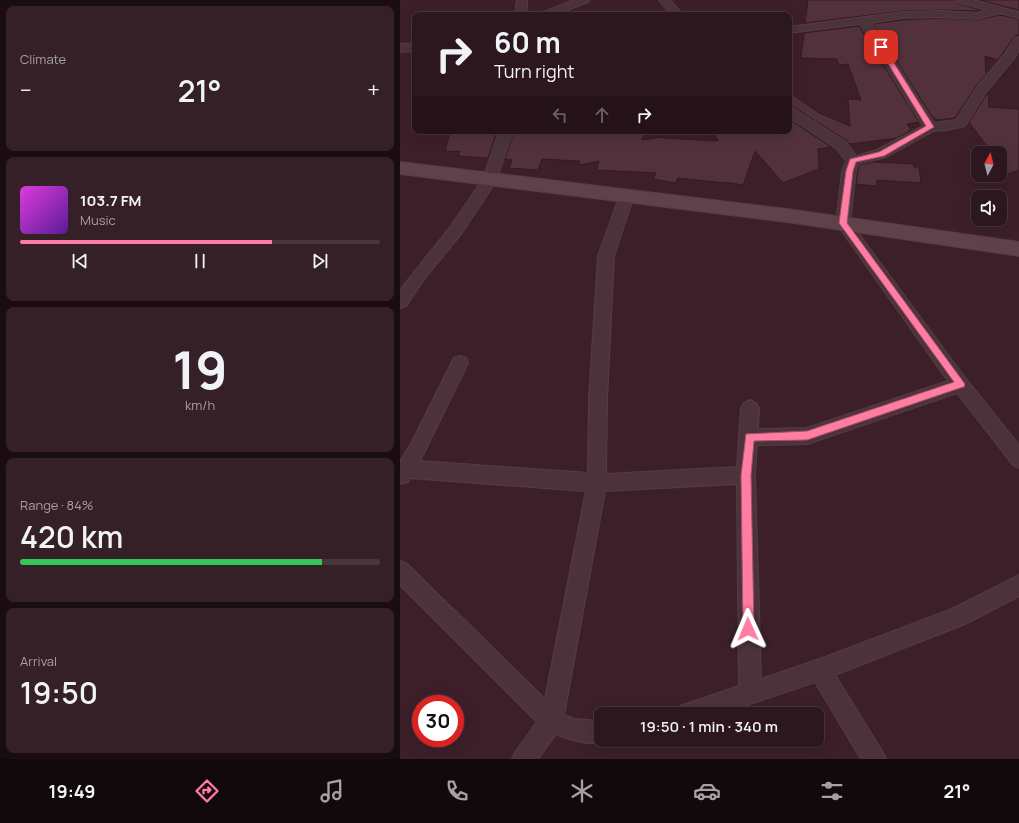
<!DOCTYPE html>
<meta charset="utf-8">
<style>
:root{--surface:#2d171f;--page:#352028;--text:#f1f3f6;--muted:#a79fa4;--line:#48363d;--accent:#ff7ca2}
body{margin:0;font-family:Manrope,sans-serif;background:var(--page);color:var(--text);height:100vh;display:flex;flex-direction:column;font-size:15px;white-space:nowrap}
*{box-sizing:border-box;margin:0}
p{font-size:13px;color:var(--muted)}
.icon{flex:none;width:22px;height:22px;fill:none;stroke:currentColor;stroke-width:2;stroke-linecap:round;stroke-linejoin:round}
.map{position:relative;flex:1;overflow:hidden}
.details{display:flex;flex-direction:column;gap:6px;padding:6px;background:#190d11;width:400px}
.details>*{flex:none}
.banner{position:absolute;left:12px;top:12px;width:380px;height:122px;border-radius:8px;box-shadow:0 4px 16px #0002,0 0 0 1px var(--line);background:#2d171f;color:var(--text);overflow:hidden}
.needle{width:26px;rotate:7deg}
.controls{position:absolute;left:571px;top:146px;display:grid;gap:8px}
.controls a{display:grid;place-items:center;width:36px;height:36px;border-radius:8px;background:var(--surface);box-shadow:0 4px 16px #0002,0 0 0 1px var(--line);font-size:20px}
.speed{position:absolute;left:12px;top:695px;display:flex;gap:8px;font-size:20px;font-weight:700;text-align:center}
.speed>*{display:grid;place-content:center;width:52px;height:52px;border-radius:50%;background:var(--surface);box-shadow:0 4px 16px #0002,0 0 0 1px var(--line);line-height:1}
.speed .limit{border:6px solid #d22;background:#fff;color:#111}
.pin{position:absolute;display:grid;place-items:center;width:34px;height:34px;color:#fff;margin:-17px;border-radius:8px;box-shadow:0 2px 6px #0006}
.me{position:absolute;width:44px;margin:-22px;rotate:359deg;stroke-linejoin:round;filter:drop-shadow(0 0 3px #0008)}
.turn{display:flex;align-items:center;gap:14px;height:84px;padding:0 16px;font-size:18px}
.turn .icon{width:52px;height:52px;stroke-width:2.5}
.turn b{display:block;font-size:28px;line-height:34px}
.lanes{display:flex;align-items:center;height:38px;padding:0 16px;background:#0003;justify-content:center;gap:20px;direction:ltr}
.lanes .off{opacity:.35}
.big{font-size:30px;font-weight:600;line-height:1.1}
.details .widget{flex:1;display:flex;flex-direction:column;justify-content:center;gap:6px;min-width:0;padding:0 14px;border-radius:8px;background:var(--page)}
.details .dial{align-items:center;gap:0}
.dial b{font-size:52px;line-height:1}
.song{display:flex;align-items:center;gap:12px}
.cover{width:48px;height:48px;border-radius:6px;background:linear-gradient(135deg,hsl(300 70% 55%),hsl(270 70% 35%))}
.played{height:4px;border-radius:2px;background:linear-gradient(90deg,var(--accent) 70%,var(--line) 70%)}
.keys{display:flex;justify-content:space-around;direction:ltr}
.heat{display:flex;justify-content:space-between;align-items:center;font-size:22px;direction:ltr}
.charge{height:6px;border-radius:3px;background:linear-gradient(90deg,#34c759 84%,var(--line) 0)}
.trip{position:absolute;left:194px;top:707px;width:230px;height:40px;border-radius:8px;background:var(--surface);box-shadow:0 4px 16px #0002,0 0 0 1px var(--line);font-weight:600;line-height:40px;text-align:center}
.menu{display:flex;height:64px;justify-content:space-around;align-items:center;background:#12090c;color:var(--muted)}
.menu .icon{width:28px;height:28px}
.menu .active{color:var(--accent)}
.menu b{font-size:18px;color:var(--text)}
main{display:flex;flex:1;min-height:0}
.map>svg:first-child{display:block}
.building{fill:#52313c;stroke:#321b22}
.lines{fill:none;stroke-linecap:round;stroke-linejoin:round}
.street-casing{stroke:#553c44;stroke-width:2}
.secondary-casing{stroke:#553c44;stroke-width:2}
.street{fill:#4c333b;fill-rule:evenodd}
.secondary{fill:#5f4149;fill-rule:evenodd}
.route{fill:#ff7ca2;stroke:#a65169}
</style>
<main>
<section class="details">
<div class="widget"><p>Climate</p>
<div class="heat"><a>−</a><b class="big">21°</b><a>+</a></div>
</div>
<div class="widget">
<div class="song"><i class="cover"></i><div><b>103.7 FM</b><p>Music</p></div></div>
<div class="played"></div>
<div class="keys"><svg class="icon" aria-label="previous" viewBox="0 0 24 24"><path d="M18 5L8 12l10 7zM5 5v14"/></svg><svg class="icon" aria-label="pause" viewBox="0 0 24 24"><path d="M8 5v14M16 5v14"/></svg><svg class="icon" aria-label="next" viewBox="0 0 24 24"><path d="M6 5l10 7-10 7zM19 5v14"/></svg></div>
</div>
<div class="widget dial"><b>19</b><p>km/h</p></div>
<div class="widget"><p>Range · 84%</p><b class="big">420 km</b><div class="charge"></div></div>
<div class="widget"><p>Arrival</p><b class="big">19:50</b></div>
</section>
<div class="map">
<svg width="619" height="759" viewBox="0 0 619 759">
<rect width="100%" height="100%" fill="#3c1f29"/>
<!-- building -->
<path class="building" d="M 408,0 L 554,0 L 556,3 L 581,10 L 577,11 L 542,10 L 503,11 L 405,23 Z
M 579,0 L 619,0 L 619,10 Z
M 600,15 L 619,19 L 619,34 L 614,37 L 598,60 L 585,56 L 586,74 L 576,86 L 555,118 L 537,120 L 531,115 L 473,24 L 503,20 L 542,18 L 577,20 Z
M 459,26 L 519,122 L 507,124 L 511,130 L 497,138 L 450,144 L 447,141 L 394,107 L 389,106 L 389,92 L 419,113 L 450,126 L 448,99 L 461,100 L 448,64 L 439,65 L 437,59 L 401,58 L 404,33 Z
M 588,92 L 589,107 L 619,109 L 619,170 L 608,174 L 600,163 L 600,153 L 592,153 L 569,122 Z
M 389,119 L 431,147 L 418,149 L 419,169 L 383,183 L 355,151 L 343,185 L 325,182 L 324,183 L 278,178 L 276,183 L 253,179 L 256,173 L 197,170 L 199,161 L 180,165 L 179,161 L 142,159 L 138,170 L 109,168 L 112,160 L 105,159 L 114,131 L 246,131 L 242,140 L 263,137 L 264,138 L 318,141 L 313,131 L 389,131 Z
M 50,131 L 97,131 L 88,158 L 58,156 L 60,151 L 45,152 Z
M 473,162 L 513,164 L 514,167 L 519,167 L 521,183 L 477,180 L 476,186 L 456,184 L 459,165 Z"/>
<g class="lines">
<!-- street casing -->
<g class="street-casing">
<path id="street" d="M 117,0 L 127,0 L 127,15 L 115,15 Z
M 174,0 L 189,0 L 188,2 L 155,15 L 139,15 L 141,13 Z
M 259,0 L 270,0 L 283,15 L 271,15 Z
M 555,0 L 573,0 L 619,12 L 619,18 L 600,13 L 577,19 L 542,17 L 503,18 L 471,23 L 534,123 L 556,120 L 577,87 L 604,55 L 615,38 L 619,37 L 619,50 L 615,57 L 586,92 L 565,126 L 547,130 L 533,131 L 486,157 L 458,164 L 456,171 L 450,222 L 566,379 L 619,445 L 619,468 L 613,465 L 557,393 L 407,444 L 357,445 L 355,475 L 361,679 L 420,659 L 552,609 L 619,575 L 619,596 L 565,624 L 435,675 L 482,751 L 486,759 L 461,759 L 415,682 L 321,714 L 277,714 L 280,706 L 339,686 L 337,484 L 205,491 L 164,715 L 174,719 L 201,721 L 201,740 L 209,740 C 192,747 173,741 156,734 L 138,759 L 112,759 L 116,751 L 137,722 L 0,585 L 0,561 L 7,564 L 145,699 L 186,491 L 10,478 L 8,482 L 0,484 L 0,461 L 11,444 L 54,358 L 60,356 L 66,358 L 68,363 L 20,461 L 188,473 L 189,399 L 198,256 L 220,195 L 222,191 L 227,190 L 232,191 L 234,195 L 214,256 L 207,399 L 206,474 L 337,467 L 341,408 L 344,403 L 350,400 L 356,403 L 359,408 L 358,429 L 407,428 L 548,381 L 436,223 L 442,171 L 446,161 L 436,148 L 389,117 L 389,107 L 393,108 L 446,142 L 456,156 L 477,150 L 523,126 L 460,24 L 389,33 L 389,27 L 503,12 L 542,11 L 577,13 L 587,10 L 556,2 Z
M 15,43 L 15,51 L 0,52 L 0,44 Z
M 99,131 L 113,131 L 95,183 L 61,234 L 25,278 L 6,306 L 0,308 L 0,290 L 51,226 L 83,179 Z"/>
</g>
<!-- secondary casing -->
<g class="secondary-casing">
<path id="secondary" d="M 0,162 L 387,209 L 619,242 L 619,256 L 387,222 L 0,174 Z"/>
</g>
<!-- street -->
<use href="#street" class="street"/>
<!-- secondary -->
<use href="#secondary" class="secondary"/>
</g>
<!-- route -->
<path class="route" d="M 478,46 L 484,47 L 534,127 L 484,156 L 456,162 L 453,171 L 447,223 L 565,384 L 564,387 L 560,388 L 407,440 L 354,441 L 351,475 L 354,629 L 352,633 L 348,635 L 344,633 L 343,629 L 341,475 L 346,434 L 407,431 L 554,382 L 439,223 L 446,171 L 450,159 L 479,152 L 526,126 L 478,47 Z"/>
</svg>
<div class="controls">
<a><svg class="needle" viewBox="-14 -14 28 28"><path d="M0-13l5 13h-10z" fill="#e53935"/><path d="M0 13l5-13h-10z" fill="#a79fa4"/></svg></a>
<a><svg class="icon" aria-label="sound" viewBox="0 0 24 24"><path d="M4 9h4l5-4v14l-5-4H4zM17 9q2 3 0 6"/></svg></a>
</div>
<div class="speed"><div class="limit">30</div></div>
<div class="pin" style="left:481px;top:47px;background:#d93025"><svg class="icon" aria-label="arrive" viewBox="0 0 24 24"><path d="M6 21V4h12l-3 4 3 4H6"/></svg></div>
<svg class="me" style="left:348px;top:629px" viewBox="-20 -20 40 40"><path d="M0-17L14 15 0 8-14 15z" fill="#ff7ca2" stroke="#fff" stroke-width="4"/></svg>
<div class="trip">19:50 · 1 min · 340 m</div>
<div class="banner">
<div class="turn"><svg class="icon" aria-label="right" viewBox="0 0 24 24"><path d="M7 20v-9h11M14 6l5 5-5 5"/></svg><div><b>60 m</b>Turn right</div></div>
<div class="lanes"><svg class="icon off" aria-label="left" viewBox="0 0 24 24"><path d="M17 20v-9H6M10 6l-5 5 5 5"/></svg><svg class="icon off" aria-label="ahead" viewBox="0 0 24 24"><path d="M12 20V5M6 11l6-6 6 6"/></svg><svg class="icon" aria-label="right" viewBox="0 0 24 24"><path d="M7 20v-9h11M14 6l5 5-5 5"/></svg></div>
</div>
</div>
</main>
<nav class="menu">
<b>19:49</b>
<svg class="icon active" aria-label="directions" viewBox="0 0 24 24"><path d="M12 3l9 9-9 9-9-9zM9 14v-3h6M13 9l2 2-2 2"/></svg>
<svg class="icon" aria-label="music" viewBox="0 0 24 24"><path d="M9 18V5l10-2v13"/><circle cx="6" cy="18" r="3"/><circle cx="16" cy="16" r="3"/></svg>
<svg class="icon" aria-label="phone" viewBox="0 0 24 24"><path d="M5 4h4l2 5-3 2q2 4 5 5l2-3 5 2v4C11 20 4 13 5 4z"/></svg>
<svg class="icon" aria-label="climate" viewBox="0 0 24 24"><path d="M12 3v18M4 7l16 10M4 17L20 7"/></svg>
<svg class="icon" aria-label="car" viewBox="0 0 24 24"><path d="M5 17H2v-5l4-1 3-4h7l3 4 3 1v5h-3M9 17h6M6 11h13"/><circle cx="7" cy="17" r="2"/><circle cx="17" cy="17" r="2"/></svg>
<svg class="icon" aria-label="filters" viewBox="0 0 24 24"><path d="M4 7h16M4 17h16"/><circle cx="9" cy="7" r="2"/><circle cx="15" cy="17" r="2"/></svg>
<b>21°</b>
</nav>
